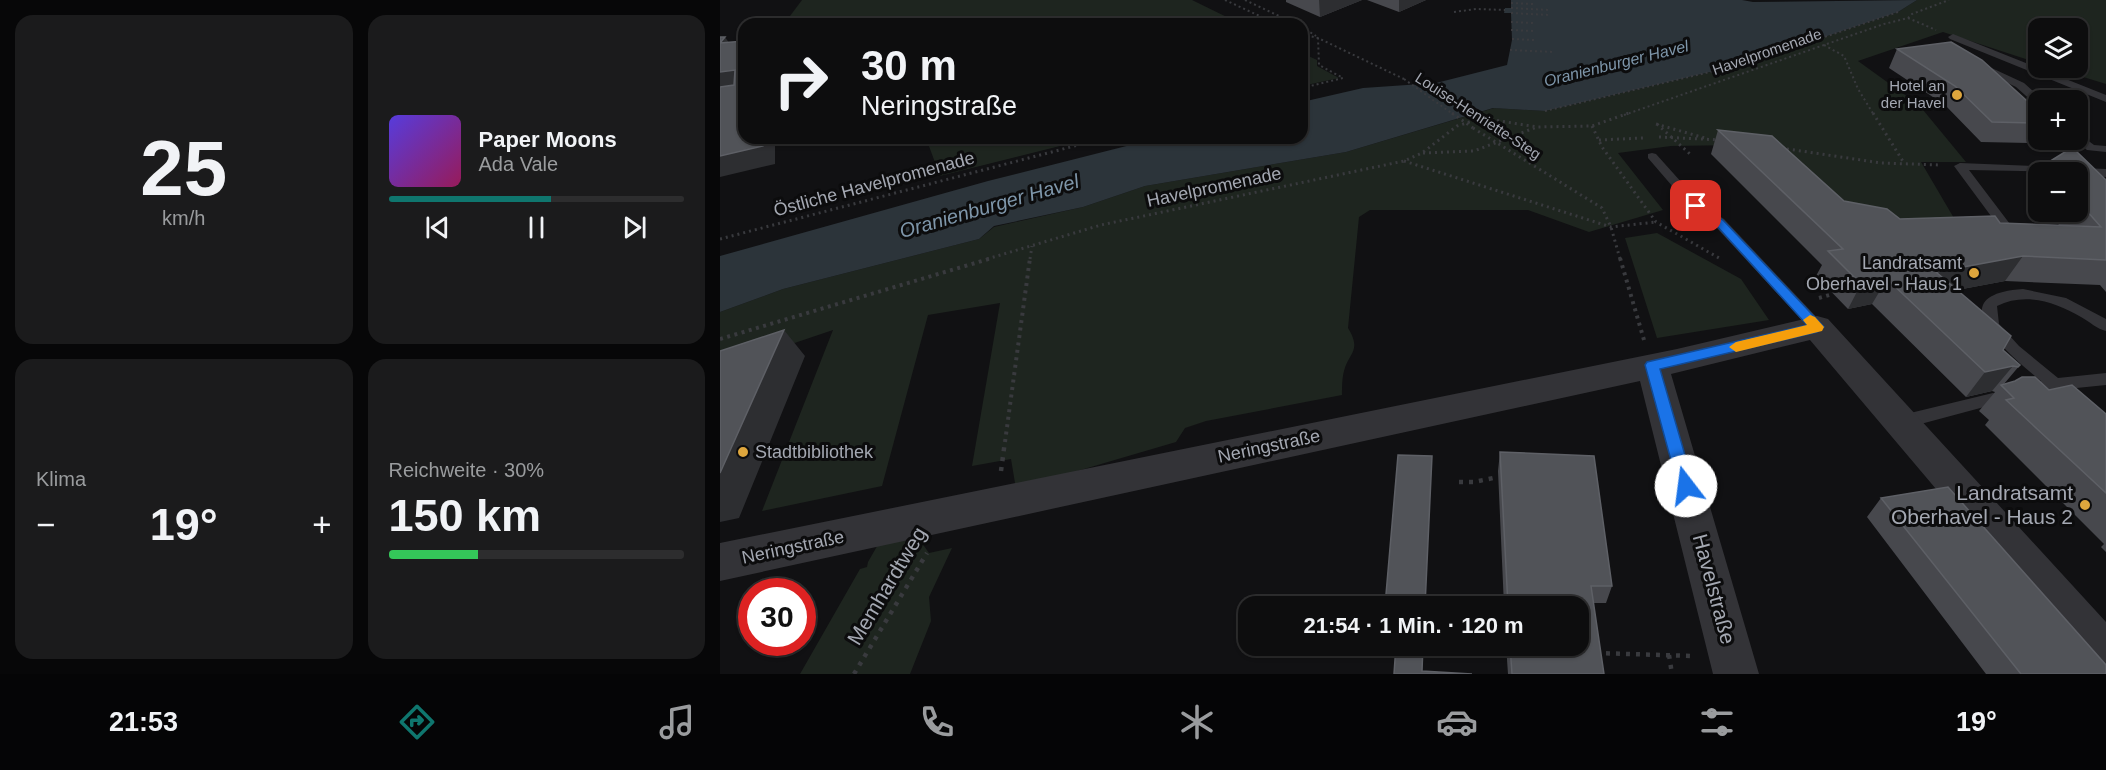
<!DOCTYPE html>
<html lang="de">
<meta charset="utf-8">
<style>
:root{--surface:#0d0d0e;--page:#1b1b1c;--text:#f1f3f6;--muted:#9a9c9e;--line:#2d2d2e;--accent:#0f766e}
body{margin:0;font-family:Arial,sans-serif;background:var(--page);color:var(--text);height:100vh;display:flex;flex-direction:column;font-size:22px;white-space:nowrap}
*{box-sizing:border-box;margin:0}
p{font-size:20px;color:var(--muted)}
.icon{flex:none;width:33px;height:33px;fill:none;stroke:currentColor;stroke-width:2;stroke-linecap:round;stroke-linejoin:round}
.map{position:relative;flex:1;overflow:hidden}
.drawer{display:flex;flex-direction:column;gap:15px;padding:15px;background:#070708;width:720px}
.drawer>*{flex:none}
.top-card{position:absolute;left:18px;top:18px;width:570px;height:126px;border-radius:18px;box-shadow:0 2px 4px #0004,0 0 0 2px var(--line);background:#0d0d0e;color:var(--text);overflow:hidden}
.tools{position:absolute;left:1308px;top:18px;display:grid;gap:12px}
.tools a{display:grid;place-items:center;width:60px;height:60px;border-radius:12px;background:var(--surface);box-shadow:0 2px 4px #0004,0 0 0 2px var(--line);font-size:30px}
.speed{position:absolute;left:18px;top:578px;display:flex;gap:12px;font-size:30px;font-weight:700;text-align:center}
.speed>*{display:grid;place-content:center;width:78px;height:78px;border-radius:50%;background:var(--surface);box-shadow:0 2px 4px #0004,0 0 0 2px var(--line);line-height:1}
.speed .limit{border:9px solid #d22;background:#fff;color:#111}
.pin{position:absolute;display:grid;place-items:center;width:51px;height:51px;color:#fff;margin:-26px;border-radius:12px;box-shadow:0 3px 9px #0006}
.me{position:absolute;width:66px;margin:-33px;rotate:345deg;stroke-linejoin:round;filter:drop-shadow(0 0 4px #0008)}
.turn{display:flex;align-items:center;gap:21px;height:126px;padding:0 24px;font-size:27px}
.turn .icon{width:78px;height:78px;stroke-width:2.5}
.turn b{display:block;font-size:42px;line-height:51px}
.big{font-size:45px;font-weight:700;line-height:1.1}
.drawer .card{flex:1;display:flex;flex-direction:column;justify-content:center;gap:9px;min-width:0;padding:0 21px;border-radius:18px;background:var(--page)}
.drawer .dial{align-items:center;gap:0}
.dial b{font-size:78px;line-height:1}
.song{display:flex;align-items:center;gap:18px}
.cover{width:72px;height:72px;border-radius:9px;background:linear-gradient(135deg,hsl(250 70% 55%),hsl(330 70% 35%))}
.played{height:6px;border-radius:3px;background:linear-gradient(90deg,var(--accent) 55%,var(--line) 55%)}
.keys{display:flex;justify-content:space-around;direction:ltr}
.heat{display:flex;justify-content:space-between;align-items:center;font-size:33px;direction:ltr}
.charge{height:9px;border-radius:4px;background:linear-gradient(90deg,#34c759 30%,var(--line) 0)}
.drawer .tiles{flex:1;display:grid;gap:15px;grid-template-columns:repeat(2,1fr)}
.trip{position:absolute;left:518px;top:596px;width:351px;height:60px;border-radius:18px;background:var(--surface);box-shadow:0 2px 4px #0004,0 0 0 2px var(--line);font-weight:700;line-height:60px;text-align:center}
.menu{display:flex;height:96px;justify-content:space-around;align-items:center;background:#050506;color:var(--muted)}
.menu .icon{width:42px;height:42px}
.menu .active{color:var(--accent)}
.menu b{font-size:27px;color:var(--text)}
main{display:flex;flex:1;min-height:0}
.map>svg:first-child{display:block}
.green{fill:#1e251f}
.water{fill:#2c343a}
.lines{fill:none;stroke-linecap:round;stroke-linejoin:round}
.path-far3{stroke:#393a3e;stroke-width:2;stroke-dasharray:2 3;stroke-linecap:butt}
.path-far2{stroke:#393a3e;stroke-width:3;stroke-dasharray:2 4;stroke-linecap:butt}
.path-far1{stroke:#393a3e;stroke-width:4;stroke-dasharray:3 4.5;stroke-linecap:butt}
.path{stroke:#393a3e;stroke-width:4.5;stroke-dasharray:4 6;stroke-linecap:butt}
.service{fill:#333337;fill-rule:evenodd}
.minor{fill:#333337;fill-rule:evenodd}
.path-bridge-far1{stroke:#393a3e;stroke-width:2;stroke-dasharray:2 3;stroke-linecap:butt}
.path-bridge{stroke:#393a3e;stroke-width:3;stroke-dasharray:2 4;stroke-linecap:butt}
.wall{fill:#47484d}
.shaded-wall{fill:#2d2e31}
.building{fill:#515358;stroke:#5e6066;stroke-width:1.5}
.route{fill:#1a73e8;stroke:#114b97;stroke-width:1.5}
.slow{fill:#f59e0b}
.poi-dot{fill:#dea63d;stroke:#0c0c0d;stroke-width:2}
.labels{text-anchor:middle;stroke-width:6;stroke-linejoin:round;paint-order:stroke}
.far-street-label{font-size:15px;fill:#a4a8b2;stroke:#0c0c0d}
.far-poi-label{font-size:15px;fill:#a4a8b2;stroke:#0c0c0d;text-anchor:end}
.far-water-label{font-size:16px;font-style:italic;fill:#7e96aa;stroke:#0c0c0d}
.street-label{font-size:18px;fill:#a4a8b2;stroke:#0c0c0d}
.poi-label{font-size:18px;fill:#a4a8b2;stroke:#0c0c0d;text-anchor:end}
.water-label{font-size:20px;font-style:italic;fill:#7e96aa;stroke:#0c0c0d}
.near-poi-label{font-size:21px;fill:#a4a8b2;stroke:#0c0c0d;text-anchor:end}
.near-street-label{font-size:21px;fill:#a4a8b2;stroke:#0c0c0d}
</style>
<main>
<section class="drawer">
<div class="tiles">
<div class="card dial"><b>25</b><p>km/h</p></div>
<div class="card">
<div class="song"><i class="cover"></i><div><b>Paper Moons</b><p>Ada Vale</p></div></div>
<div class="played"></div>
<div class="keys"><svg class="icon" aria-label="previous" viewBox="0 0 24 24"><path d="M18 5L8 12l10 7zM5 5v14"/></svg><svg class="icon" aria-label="pause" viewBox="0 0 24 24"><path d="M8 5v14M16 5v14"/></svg><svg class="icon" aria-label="next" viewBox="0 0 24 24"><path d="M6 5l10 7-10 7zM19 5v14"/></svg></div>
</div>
<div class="card"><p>Klima</p>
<div class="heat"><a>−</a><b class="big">19°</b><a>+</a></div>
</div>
<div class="card"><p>Reichweite · 30%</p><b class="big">150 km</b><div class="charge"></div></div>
</div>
</section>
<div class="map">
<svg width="1386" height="674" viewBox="0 0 1386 674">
<rect width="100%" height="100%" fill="#111113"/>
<!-- green -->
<path class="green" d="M 82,0 L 472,0 L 521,24 L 64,24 Z
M 1197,0 L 1386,0 L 1386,84 L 1334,68 L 1358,68 L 1358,28 L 1318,28 L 1318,63 L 1223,32 L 1138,61 L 1199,105 L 1246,162 L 1201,162 L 1238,225 L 1157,224 L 1019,145 L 951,146 L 898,153 L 943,210 L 869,232 L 808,210 L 650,210 L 639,217 L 628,328 C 642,351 629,352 624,371 C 622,378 622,388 622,395 L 486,421 L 465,428 L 456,442 L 296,489 L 291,459 L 252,466 L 280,303 L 208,315 L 162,486 L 42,511 L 113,330 L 0,368 L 0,312 L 63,289 L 259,239 L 274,227 L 363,207 L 425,186 L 626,152 L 774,108 L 825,111 L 1028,63 L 1178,12 Z
M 582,53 L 597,60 L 597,66 L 619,78 L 582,86 Z
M 206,138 L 372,138 L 220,176 Z
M 937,233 L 1021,279 L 1049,320 L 937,338 L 905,238 Z
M 194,532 L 209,553 L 232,548 L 209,597 L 211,621 L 190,674 L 80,674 L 140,569 L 147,567 L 148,562 L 160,541 Z"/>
<!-- water -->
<path class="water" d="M 791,0 L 1022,0 L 1033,2 L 1197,0 L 1178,12 L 1028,63 L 825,111 L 773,108 L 626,152 L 425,186 L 363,207 L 274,226 L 259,239 L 63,289 L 0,312 L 0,256 L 268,181 L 438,138 L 582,138 L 582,102 L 643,88 L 716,83 L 787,65 L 792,40 L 791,13 L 784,13 L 785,8 L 791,8 Z"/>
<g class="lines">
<!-- path-far3 -->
<path class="path-far3" d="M 505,0 L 557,24
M 525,0 L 576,24
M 791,3 L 813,4
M 791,8 L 829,10
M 734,12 L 756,9 L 785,10
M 791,13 L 829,15
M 1188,18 L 1216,30
M 791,22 L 813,23
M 582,27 L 596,36
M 791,30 L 814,31
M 582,34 L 598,38 L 684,79
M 792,39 L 814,40
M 1104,45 L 1124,56 L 1138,89 L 1154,115
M 790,50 L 834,52
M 582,88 L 623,78 L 599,65 L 598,38
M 825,111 L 1028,63 L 1178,12
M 904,115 L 1164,24 L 1188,18 L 1192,14 L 1229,0"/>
<!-- path-far2 -->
<path class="path-far2" d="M 1153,113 L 1184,163
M 936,124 L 985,138
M 937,124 L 970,154
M 872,126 L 882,147 L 936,222 L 999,258
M 753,128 L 882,208 L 891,227 L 900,259
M 939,137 L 1001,140
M 879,140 L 923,138
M 1061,148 L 1161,163 L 1221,165
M 703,153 L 754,151 L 817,127
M 684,161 L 891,227 L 936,222
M 0,239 L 385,138
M 267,259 L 381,225 L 684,161 L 702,153 L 737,126 L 762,118 L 817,127 L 872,126 L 909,113
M 310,259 L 312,246"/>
<!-- path-far1 -->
<path class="path-far1" d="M 900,258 L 924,340
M 1099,298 L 1113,294
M 0,339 L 272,258
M 285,442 L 310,258"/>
<!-- path -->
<path class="path" d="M 281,471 L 285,441
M 739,482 L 754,482 L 778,477
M 876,653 L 973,656
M 949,655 L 952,674
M 134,674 L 207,553"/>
<!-- service -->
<path class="service" d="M 1233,34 L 1386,95 L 1386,102 L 1230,39 L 1228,37 Z
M 1257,64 L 1263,64 L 1304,83 L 1323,100 L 1318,100 L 1318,104 L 1314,103 L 1296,87 L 1257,68 Z
M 1358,133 L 1374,145 L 1386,146 L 1386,152 L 1367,150 L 1355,140 L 1358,140 Z
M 932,153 L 936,154 L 980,203 L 1004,219 L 1102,323 L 1104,327 L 1102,331 L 1092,331 L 994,225 L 972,209 L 928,158 L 928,154 Z
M 1240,163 L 1386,169 L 1386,177 L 1358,175 L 1358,172 L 1249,170 L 1296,232 L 1290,236 L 1285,235 L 1234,166 Z
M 1303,289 L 1346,298 L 1386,319 L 1386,331 C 1377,329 1370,322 1361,317 C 1335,302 1305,292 1277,306 L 1279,324 L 1299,346 L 1338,378 L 1386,373 L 1386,385 L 1327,391 L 1321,389 L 1319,385 L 1321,381 C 1291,356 1215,295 1303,289 Z
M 1273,393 L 1279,395 L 1281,399 L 1279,403 L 1182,429 L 1176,427 L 1174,422 L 1176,417 L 1182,415 Z"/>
<!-- minor -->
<path class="minor" d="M 1097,316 L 1108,319 L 1386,622 L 1386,674 L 1370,671 L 1090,340 L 951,374 L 1039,674 L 993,674 L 920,381 L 0,581 L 0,543 L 957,349 Z"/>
<!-- path-bridge-far1 -->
<path class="path-bridge-far1" d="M 684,79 L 734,115"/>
<!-- path-bridge -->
<path class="path-bridge" d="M 732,113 L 753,128"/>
</g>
<!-- wall -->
<path class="wall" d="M 566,0 L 642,0 L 600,17 L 566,2 Z
M 647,0 L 706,0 L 679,12 Z
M 1177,49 L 1318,111 L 1318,128 L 1309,143 L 1261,142 L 1225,105 L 1169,68 Z
M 998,130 L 1052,136 L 1124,201 L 1167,209 L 1180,219 L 1275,216 L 1280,223 L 1339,225 L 1327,212 L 1358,212 L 1358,172 L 1319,172 L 1324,165 L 1348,150 L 1355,150 L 1386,180 L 1386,292 L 1380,285 L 1285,281 L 1237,290 L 1291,336 L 1283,350 L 1300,365 L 1284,384 L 1295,381 L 1302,377 L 1315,377 L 1329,390 L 1352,385 L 1386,414 L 1386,552 L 1381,547 L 1384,544 L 1265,425 L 1269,420 L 1259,411 L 1275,392 L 1272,391 L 1246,397 L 1152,304 L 1128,309 L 1096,276 L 1102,265 L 991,154 Z
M 1318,173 L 1318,202 L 1307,190 Z
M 780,452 L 892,586 L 886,603 L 873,603 L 884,674 L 788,674 L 786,645 L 858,645 L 858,606 L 784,606 L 778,471 Z
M 1161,498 L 1386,674 L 1266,674 L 1147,517 Z"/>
<!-- shaded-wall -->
<path class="shaded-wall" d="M 599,0 L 642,0 L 600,17 Z
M 679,0 L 706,0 L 679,12 Z
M 5,37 L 16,53 L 0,43 Z
M 15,70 L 24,84 L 0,90 L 0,72 Z
M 43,138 L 55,138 L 55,164 L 0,177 L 0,156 Z
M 1303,256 L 1285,281 L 1200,297 L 1216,272 Z
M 1167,279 L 1152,304 L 1128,309 L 1141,284 Z
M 64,330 L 85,356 L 19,518 L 0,522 L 0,473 Z
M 1293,366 L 1272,391 L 1246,397 L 1265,372 Z"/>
<!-- building -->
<path class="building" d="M 0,37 L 5,37 L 0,43 Z
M 24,41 L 24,138 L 43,138 L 43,146 L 0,156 L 0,87 L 14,85 L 15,70 L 0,72 L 0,43 Z
M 1231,42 L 1262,60 L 1318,111 L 1318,116 L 1314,116 L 1318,120 L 1318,123 L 1272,122 L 1235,86 L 1177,49 Z
M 998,130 L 1052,136 L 1124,201 L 1167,209 L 1180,219 L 1275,216 L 1280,223 L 1381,227 L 1358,201 L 1358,172 L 1330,172 L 1324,165 L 1348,150 L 1355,150 L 1386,180 L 1386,260 L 1303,256 L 1216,272 L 1291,336 L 1283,350 L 1300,365 L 1298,367 L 1293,366 L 1265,372 L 1167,279 L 1141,284 L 1108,251 L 1123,249 Z
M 64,330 L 0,473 L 0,351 Z
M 1302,377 L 1315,377 L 1329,390 L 1352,385 L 1386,414 L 1386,493 L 1286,400 L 1294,398 L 1281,385 L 1295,381 Z
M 780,452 L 874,456 L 892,586 L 871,586 L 884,674 L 792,674 L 790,645 L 858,645 L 858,606 L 788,606 Z
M 678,455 L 712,456 L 705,606 L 665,606 Z
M 1228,487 L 1386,665 L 1386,674 L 1301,674 L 1161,498 Z
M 676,645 L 703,645 L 702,671 L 752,674 L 674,674 Z"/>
<!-- route -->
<path class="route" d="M 976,203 L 1003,220 L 1104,327 L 1097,332 L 940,369 L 974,486 L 972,491 L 966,493 L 960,491 L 958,486 L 925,365 L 927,362 L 1087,325 L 995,224 L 973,209 L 973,204 Z"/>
<!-- slow -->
<path class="slow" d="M 1090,315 L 1095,317 L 1104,327 L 1102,331 L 1016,352 L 1009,347 L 1016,342 L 1087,325 L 1083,320 Z"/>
<!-- markers -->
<g class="poi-dot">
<circle cx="1237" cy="95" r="6"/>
<circle cx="1254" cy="273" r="6"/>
<circle cx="23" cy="452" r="6"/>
<circle cx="1365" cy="505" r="6"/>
</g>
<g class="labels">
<!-- far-street labels -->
<g class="far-street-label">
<text transform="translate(1047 52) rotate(-19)" y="5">Havelpromenade</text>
<text transform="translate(758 116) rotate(33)" y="5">Louise-Henriette-Steg</text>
</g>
<!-- far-poi labels -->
<g class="far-poi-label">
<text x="1225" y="91">Hotel an<tspan x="1225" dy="17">der Havel</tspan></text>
</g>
<!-- far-water labels -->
<g class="far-water-label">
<text transform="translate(896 63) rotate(-14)" y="6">Oranienburger Havel</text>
</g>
<!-- street labels -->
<g class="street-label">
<text transform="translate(154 184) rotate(-15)" y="6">Östliche Havelpromenade</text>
<text transform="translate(494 187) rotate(-12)" y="6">Havelpromenade</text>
<text transform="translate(549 446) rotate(-12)" y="6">Neringstraße</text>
<text transform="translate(73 547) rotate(-12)" y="6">Neringstraße</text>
</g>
<!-- poi labels -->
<g class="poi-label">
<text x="1242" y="269">Landratsamt<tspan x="1242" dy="21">Oberhavel - Haus 1</tspan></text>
<text x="35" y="458" text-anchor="start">Stadtbibliothek</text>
</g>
<!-- water labels -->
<g class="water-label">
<text transform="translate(269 206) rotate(-16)" y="7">Oranienburger Havel</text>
</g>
<!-- near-poi labels -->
<g class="near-poi-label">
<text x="1353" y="500">Landratsamt<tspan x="1353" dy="24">Oberhavel - Haus 2</tspan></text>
</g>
<!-- near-street labels -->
<g class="near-street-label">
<text transform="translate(167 586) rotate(-59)" y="7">Memhardtweg</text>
<text transform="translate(994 589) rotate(75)" y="7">Havelstraße</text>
</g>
</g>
</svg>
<div class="tools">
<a><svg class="icon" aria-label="layers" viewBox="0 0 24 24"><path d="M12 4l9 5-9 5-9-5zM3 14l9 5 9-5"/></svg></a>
<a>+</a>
<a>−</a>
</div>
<div class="speed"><div class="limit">30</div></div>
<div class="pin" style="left:976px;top:206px;background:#d93025"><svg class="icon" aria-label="arrive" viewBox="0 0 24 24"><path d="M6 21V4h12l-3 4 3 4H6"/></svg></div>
<svg class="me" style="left:966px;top:486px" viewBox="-20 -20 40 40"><circle r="19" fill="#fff"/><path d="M0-13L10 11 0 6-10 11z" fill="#1a73e8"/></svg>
<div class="trip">21:54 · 1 Min. · 120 m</div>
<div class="top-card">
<div class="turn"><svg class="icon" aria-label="right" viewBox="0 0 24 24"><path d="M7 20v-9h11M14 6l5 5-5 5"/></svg><div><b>30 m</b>Neringstraße</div></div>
</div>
</div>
</main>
<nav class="menu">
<b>21:53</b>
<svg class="icon active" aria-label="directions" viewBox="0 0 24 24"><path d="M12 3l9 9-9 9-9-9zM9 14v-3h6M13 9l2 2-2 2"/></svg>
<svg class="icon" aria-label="music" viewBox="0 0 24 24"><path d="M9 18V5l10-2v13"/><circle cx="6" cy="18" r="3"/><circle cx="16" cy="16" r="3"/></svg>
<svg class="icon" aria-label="phone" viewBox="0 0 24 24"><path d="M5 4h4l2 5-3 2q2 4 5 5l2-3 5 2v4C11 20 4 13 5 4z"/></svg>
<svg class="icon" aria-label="climate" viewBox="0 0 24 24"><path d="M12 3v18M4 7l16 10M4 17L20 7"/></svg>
<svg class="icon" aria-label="car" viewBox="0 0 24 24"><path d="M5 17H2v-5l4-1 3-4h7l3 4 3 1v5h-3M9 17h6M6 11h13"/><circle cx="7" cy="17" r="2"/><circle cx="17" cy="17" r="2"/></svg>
<svg class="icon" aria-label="filters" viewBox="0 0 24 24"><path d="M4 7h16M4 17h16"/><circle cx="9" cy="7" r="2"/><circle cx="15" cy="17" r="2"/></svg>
<b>19°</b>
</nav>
